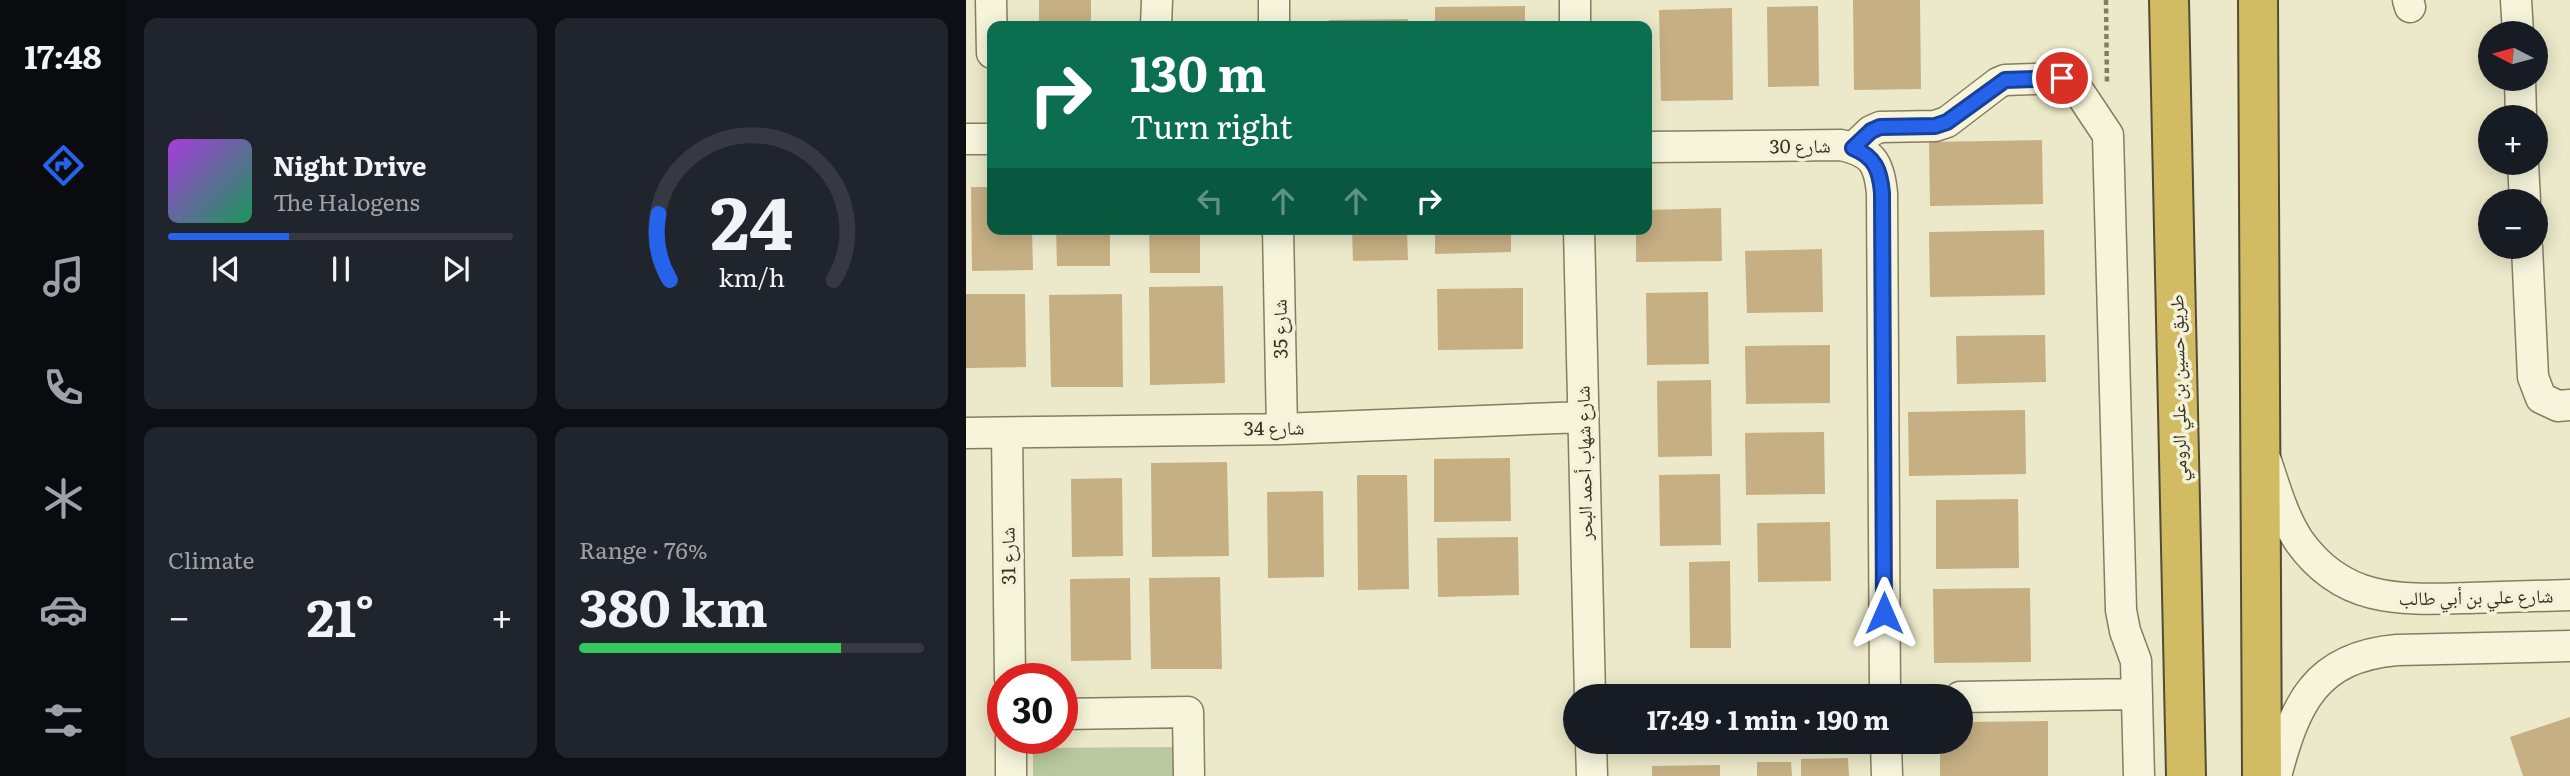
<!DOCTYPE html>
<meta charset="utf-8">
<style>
:root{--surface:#171b24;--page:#20242c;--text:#f1f3f6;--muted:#9ea1a6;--line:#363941;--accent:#2563eb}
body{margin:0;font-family:Literata,"Noto Naskh Arabic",serif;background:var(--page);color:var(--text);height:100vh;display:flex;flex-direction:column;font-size:26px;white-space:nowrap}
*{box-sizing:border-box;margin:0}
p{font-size:23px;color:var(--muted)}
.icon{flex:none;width:38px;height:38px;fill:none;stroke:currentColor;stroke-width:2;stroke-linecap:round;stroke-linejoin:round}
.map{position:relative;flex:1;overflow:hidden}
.panel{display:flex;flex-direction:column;gap:18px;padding:18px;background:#0d0f14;width:840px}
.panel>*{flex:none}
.guide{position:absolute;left:21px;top:21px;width:665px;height:214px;border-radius:14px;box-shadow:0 4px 18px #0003;background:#0b6e4f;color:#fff;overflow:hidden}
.needle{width:46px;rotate:276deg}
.controls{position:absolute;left:1512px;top:21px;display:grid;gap:14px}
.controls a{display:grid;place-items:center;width:70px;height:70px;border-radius:50%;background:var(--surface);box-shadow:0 4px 18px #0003;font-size:35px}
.speed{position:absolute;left:21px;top:663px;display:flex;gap:14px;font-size:35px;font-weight:700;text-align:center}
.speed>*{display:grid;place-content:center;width:91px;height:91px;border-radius:50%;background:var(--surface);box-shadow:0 4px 18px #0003;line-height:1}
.speed .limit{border:10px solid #d22;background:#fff;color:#111}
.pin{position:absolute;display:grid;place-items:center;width:60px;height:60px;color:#fff;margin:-30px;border:4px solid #fff;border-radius:50%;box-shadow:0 2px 7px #0007}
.me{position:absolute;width:77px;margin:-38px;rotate:0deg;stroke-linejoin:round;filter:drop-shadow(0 0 5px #0008)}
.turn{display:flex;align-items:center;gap:24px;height:147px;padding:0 28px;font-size:32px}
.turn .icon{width:91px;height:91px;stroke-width:2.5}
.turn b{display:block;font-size:49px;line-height:60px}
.lanes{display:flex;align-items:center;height:66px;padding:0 28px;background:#0003;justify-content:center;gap:35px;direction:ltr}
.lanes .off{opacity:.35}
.big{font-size:52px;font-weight:700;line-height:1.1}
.panel .tile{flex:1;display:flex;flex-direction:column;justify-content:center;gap:10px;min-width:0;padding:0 24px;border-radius:14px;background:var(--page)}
.panel .dial{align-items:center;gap:0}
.dial svg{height:182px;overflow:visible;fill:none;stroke:var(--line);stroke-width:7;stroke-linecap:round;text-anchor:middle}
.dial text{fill:var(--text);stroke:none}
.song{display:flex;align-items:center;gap:21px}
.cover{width:84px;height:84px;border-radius:10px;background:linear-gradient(135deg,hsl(280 70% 55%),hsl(150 70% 35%))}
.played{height:7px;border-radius:4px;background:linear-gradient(90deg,var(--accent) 35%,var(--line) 35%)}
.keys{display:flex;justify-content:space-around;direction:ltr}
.heat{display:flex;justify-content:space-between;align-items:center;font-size:38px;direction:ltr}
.charge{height:10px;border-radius:5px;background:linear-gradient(90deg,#34c759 76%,var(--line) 0)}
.panel .tiles{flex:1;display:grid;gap:18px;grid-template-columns:repeat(2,1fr)}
.trip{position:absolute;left:597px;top:684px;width:410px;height:70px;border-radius:35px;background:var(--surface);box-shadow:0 4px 18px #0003;font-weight:700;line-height:70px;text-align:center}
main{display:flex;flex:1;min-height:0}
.tab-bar{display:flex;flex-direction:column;width:126px;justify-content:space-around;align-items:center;background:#090b0e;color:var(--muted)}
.tab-bar .icon{width:49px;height:49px}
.tab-bar .on{color:var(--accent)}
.tab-bar b{font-size:32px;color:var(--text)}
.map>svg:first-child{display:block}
.green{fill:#b9c89e}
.building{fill:#c6af83}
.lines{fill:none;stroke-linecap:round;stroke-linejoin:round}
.minor-casing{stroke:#867d60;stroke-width:33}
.highway-casing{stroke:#544b33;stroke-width:42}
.path{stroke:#867d60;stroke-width:4.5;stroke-dasharray:5 3.5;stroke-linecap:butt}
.minor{stroke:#f6f5dc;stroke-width:30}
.highway{stroke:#d1bc63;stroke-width:38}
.route-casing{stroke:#184099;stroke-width:18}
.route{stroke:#2563eb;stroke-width:12}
.labels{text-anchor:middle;stroke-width:7;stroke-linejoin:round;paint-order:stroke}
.street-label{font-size:19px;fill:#383222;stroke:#f3f2d8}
</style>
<main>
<nav class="tab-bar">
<b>17:48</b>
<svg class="icon on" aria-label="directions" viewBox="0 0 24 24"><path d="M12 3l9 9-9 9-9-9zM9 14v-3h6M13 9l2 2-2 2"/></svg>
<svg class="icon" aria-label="music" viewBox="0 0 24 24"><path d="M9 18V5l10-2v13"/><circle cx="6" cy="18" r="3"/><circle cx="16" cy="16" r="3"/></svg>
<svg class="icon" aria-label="phone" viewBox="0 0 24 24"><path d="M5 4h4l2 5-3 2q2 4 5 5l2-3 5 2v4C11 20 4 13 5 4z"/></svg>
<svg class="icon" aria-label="climate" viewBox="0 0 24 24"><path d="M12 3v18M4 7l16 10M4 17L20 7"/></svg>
<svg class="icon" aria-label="car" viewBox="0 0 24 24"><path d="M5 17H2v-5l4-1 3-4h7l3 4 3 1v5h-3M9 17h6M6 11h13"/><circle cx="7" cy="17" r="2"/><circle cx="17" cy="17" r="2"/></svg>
<svg class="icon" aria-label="filters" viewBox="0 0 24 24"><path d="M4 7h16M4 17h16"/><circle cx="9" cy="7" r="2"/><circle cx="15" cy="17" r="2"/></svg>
</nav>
<section class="panel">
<div class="tiles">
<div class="tile">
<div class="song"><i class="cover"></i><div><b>Night Drive</b><p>The Halogens</p></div></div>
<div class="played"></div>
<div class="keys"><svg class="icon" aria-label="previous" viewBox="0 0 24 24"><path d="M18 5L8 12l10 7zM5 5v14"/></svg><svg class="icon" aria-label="pause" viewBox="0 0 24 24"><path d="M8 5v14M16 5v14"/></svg><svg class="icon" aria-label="next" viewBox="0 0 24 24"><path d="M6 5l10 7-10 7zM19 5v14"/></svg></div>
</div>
<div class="tile dial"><svg viewBox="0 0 100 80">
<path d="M14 69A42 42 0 1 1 86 69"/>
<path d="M14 69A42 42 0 0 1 9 40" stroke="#2563eb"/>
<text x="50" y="56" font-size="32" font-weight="700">24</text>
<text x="50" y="72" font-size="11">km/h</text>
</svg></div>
<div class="tile"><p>Climate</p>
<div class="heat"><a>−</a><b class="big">21°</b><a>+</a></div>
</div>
<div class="tile"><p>Range · 76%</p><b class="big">380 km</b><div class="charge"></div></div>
</div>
</section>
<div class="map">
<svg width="1604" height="776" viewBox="0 0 1604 776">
<rect width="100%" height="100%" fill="#ebe9c9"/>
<!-- green -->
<path class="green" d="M 211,747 L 211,776 L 67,776 L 67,748 Z"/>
<!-- building -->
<path class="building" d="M 73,0 L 125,0 L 125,26 L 73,26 Z
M 887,0 L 954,0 L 955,89 L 888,90 Z
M 559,6 L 559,26 L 469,26 L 469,7 Z
M 852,6 L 853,86 L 802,87 L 801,7 Z
M 766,8 L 767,100 L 695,101 L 693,10 Z
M 442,19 L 442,26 L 363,26 L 363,20 Z
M 1076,140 L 1077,204 L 964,206 L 963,142 Z
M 5,187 L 26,187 L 26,229 L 66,229 L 67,270 L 6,271 Z
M 755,208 L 756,261 L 670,262 L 670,229 L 681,229 L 681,210 Z
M 90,229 L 144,229 L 144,266 L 91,266 Z
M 183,229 L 234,229 L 234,273 L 184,273 Z
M 386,229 L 441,229 L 442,260 L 387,261 Z
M 469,229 L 545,229 L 545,252 L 469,254 Z
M 1078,230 L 1079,295 L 964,297 L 963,232 Z
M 856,249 L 857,312 L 781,313 L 779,251 Z
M 257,286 L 259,383 L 184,385 L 183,287 Z
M 557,288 L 557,349 L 472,350 L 471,289 Z
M 742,292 L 743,364 L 681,365 L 680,293 Z
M 0,294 L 59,294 L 60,367 L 0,368 Z
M 156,294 L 157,387 L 85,387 L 83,295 Z
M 1079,335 L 1080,382 L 991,384 L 990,336 Z
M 864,345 L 864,403 L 780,404 L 779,346 Z
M 745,380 L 746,456 L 692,457 L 691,381 Z
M 1059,410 L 1060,474 L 943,476 L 942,412 Z
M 858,432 L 859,494 L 780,495 L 779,433 Z
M 544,458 L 545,521 L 468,522 L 468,459 Z
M 261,462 L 263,556 L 186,557 L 185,463 Z
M 754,474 L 755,545 L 694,546 L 693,475 Z
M 391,475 L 441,475 L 443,589 L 392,590 Z
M 156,478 L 157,556 L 106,557 L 105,479 Z
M 357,491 L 358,577 L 302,578 L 301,492 Z
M 1052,499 L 1053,568 L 970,569 L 970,500 Z
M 864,522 L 865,581 L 792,582 L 791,523 Z
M 552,537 L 553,595 L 472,597 L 471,538 Z
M 764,561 L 765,648 L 724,648 L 723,562 Z
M 254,577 L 256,669 L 185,669 L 183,578 Z
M 164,578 L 165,660 L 105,661 L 104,579 Z
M 1064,588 L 1065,662 L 968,663 L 967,589 Z
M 1604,717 L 1604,776 L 1557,776 L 1544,737 Z
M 1082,721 L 1082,776 L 974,776 L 974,742 L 994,742 L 994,722 Z
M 882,758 L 883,776 L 835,776 L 835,759 Z
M 791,762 L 825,762 L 826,776 L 791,776 Z
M 754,765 L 754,776 L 686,776 L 686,766 Z"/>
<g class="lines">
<!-- minor casing -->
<g class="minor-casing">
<path id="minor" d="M 25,0 L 26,53
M 308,0 L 308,26
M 609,0 L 609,26
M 1442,0 L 1444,7
M 1550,0 L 1552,33
M 190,26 L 191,0
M 1554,79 L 1555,117
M 0,139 L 26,139
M 681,147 L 875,145 C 906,152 913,162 916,193 L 919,696
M 887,148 L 905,131 L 914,127 L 969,126 L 981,122 L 1032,83 L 1039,80 L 1095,78 L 1103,80 L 1108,84 L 1142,135 L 1155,610 L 1159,631 L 1170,661 L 1173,776
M 1557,163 L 1559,201
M 312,229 L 316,429
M 613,229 L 624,696
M 1561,247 L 1567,377 L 1575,398 L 1592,406 L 1604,405
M 0,433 L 316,429 L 617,417
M 41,433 L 44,679
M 1300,461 C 1309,487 1317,517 1333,541 C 1377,603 1433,600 1502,598 C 1536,597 1570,596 1604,595
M 994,697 L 1171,694
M 96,714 L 222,712 L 223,776
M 45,738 L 45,776
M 625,742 L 626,776
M 920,742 L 921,776
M 1310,776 C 1329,704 1349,657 1431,650 L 1604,646"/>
</g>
<!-- highway casing -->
<g class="highway-casing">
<path id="highway" d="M 1203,0 L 1220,776
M 1292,0 L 1296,776"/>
</g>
<!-- path -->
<path class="path" d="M 1140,0 L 1141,85"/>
<!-- minor -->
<use href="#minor" class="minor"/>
<!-- highway -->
<use href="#highway" class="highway"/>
</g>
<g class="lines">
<!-- route casing -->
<g class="route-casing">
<path id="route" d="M 918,613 L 916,193 C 914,170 909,157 887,148 L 905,131 L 914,127 L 969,126 L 981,122 L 1039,80 L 1096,78"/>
</g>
<!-- route -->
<use href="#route" class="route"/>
</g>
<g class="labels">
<!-- street labels -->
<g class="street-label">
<text transform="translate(834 146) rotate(-1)" y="7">شارع 30</text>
<text transform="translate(314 329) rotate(-91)" y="7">شارع 35</text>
<text transform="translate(1212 388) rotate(-91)" y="7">طريق حسين بن علي الرومي</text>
<text transform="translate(308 428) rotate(-1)" y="7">شارع 34</text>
<text transform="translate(618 463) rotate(-91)" y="7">شارع شهاب أحمد البحر</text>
<text transform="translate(42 556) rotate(-91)" y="7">شارع 31</text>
<text transform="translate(1510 597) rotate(-1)" y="7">شارع علي بن أبي طالب</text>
</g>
</g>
</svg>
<div class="controls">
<a><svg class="needle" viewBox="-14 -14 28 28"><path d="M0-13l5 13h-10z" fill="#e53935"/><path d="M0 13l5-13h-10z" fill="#9ea1a6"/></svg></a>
<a>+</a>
<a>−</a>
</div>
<div class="speed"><div class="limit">30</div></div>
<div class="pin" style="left:1096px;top:78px;background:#d93025"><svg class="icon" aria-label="arrive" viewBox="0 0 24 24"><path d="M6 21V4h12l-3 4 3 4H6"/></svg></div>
<svg class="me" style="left:918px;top:613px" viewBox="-20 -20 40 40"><path d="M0-17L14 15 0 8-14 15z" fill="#2563eb" stroke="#fff" stroke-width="4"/></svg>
<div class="trip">17:49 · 1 min · 190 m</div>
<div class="guide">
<div class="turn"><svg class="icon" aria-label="right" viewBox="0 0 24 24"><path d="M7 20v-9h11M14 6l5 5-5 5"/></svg><div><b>130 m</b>Turn right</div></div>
<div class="lanes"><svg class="icon off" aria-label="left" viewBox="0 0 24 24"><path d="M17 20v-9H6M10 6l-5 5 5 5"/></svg><svg class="icon off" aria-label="ahead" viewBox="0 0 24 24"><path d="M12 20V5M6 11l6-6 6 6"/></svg><svg class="icon off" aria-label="ahead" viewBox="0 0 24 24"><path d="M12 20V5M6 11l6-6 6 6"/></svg><svg class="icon" aria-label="right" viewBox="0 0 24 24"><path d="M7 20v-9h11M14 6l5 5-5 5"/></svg></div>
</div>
</div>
</main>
